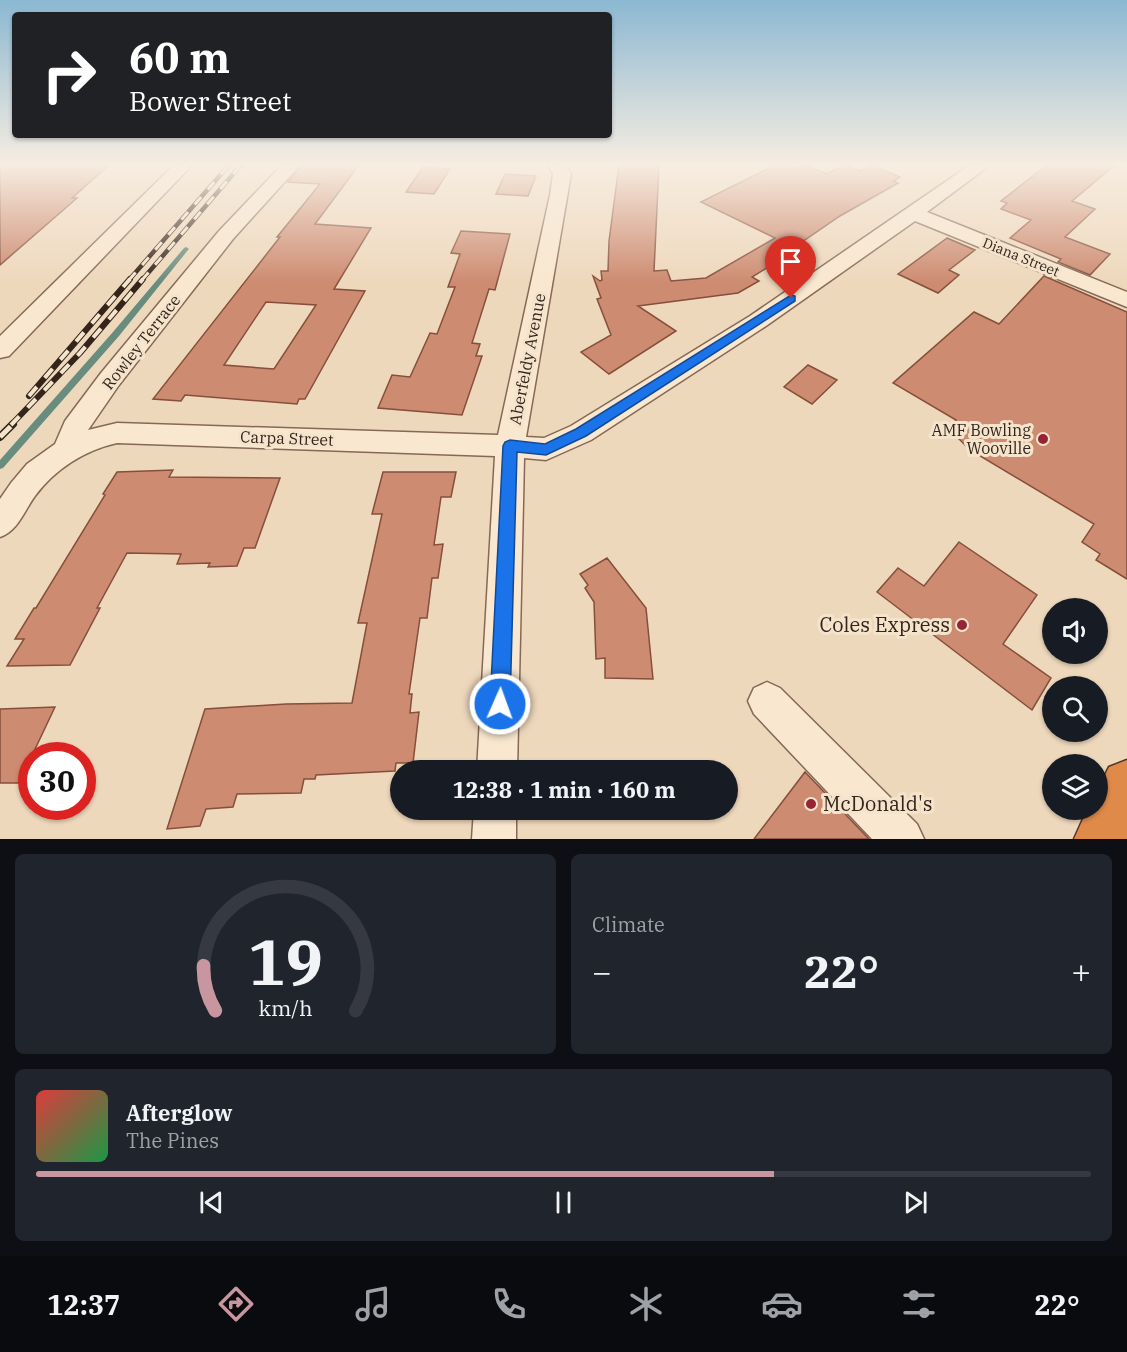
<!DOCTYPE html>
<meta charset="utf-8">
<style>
:root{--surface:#171b24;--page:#20242c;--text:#f1f3f6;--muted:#9ea1a6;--line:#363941;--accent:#c8969f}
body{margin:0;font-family:"IBM Plex Serif",serif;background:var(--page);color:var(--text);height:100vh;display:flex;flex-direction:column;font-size:22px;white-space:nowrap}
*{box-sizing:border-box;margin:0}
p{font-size:20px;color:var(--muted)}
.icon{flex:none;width:33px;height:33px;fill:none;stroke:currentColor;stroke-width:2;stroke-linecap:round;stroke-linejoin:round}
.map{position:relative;height:839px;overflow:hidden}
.drawer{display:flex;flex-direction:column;gap:15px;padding:15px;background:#0d0f14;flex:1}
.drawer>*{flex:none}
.top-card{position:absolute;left:12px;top:12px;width:600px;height:126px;border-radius:6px;box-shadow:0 2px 4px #0004;background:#202124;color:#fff;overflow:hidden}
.controls{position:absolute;left:1042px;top:598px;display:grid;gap:12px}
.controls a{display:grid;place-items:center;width:66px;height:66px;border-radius:50%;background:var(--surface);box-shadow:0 2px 4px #0004;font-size:30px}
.speed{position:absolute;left:18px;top:742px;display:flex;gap:12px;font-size:30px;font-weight:700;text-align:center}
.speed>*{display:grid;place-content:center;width:78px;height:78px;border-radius:50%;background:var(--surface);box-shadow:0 2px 4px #0004;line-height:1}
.speed .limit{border:9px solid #d22;background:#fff;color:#111}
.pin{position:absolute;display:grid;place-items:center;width:51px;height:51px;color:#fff;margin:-62px -26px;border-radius:50% 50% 50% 0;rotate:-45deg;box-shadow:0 0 6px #0007}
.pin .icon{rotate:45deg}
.me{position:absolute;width:66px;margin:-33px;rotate:2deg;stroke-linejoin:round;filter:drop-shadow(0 0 4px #0008)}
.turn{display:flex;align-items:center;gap:21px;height:126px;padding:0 18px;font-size:27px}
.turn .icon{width:78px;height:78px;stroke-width:2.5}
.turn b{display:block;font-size:42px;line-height:51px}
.big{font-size:45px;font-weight:800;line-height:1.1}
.drawer .widget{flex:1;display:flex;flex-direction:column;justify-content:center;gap:9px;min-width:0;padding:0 21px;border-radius:9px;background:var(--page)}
.drawer .dial{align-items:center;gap:0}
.dial svg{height:156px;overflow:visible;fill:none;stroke:var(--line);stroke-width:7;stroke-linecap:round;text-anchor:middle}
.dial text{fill:var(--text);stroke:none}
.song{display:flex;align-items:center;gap:18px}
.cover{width:72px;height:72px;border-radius:9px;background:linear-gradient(135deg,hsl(0 70% 55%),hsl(140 70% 35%))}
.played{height:6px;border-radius:3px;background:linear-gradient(90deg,var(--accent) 70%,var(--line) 70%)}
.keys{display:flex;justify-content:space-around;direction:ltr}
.heat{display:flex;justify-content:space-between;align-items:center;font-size:33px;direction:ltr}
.drawer .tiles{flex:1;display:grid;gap:15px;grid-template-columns:1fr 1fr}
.widget:last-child{grid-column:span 2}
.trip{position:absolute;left:390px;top:760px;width:348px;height:60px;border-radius:30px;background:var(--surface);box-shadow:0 2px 4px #0004;font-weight:800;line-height:60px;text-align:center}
.dock{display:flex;height:96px;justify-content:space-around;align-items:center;background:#090b0e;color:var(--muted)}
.dock .icon{width:42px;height:42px}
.dock .on{color:var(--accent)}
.dock b{font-size:27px;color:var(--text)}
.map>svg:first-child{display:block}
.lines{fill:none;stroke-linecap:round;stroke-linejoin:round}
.stream{fill:#688c7e;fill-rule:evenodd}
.building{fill:#cd8b71;stroke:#854f3b;stroke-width:1.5;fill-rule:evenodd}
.minor-casing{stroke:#856956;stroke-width:3}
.highway-casing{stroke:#53382a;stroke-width:3}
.minor{fill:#f9e7cf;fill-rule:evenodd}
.highway{fill:#e08a4a;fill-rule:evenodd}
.rail-far2-casing{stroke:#34241b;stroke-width:4.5}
.rail-far1-casing{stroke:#34241b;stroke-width:6}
.rail-casing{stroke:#34241b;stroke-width:8}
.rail-far2{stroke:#f5e4cc;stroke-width:3;stroke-dasharray:10;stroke-linecap:butt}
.rail-far1{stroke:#f5e4cc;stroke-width:4;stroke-dasharray:12;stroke-linecap:butt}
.rail{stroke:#f5e4cc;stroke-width:5;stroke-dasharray:15;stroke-linecap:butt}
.route{fill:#1a73e8;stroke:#114b97;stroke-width:1.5}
.poi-dot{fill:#952535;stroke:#f5e4cc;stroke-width:2}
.labels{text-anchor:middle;stroke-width:6;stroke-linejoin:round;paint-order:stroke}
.far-street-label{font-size:14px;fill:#34241b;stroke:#f5e4cc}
.street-label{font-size:16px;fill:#34241b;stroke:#f5e4cc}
.poi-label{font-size:16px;fill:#34241b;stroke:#f5e4cc;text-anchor:end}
.near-poi-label{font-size:20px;fill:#34241b;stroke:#f5e4cc;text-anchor:end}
</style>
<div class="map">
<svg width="1127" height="839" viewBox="0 0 1127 839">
<rect width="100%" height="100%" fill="#eed8bc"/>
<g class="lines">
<!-- stream -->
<path class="stream" d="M 186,247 L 189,249 L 188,250 L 119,336 L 3,468 L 0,469 L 0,460 L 113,332 L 184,248 Z"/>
</g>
<!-- building -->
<path class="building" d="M 0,165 L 109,165 L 72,198 L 77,198 L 0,265 Z
M 302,165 L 359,165 L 315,224 L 371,228 L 334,289 L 365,291 L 305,399 L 299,399 L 297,404 L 185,395 L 181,401 L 153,399 L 280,237 L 277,237 L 320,184 L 288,182 ZM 266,302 L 316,305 L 274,369 L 224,365 Z
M 619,165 L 659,165 L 654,271 L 667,270 L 671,281 L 706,278 L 775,238 L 701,202 L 775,165 L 788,165 L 797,169 L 805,165 L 827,174 L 844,165 L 860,171 L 872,165 L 900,177 L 893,181 L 898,183 L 840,216 L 786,253 L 788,255 L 752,277 L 759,281 L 738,293 L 638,306 L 676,331 L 609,374 L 581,352 L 611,335 L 597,299 L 601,298 L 593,276 L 600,281 L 602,280 L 601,271 L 608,271 L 609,241 Z
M 1047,165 L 1115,165 L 1072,201 L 1095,209 L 1065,237 L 1110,254 L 1090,275 L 1058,262 L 1061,259 L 1010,238 L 1031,220 L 1001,209 L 1007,203 L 1001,201 Z
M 423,167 L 450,169 L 434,194 L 406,192 Z
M 505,174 L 536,176 L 528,196 L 496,194 Z
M 461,231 L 510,234 L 495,290 L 489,289 L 472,343 L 480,344 L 476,356 L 482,356 L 462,415 L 378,408 L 392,375 L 410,377 L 430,333 L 437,334 L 455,287 L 448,287 L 460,254 L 451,253 Z
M 947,238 L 975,250 L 949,270 L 959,275 L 938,293 L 898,274 Z
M 1044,276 L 1127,312 L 1127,579 L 1096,560 L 1100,554 L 1082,542 L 1094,524 L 970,450 L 949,429 L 956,420 L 893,383 L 974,312 L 999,324 Z
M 808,365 L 837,380 L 812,404 L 784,387 Z
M 173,470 L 169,477 L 280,478 L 255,548 L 244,548 L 237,566 L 208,567 L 210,563 L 177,564 L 181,554 L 127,553 L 97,608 L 100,608 L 70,665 L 7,666 L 24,639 L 15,639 L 34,608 L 36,608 L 105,495 L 103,494 L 117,472 Z
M 383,472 L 456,472 L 451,497 L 441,497 L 434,545 L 443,544 L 438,578 L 432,578 L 427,618 L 420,618 L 409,694 L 412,694 L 410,713 L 419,712 L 413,763 L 396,763 L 395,771 L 316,775 L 315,779 L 304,779 L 301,793 L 237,794 L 233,807 L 206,809 L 200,826 L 167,829 L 205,709 L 286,704 L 352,703 L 367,623 L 358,623 L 382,514 L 372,514 Z
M 959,542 L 1037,595 L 1003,644 L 1051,678 L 1032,710 L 877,592 L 898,568 L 924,586 Z
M 607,558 L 646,608 L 653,679 L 605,678 L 605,658 L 596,659 L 594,602 L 585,588 L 588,585 L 580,574 Z
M 55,707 L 19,783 L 0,783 L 0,709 Z
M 805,772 L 869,839 L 754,839 Z"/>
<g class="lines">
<!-- minor casing -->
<g class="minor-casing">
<path id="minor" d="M 174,165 L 192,165 L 9,356 L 0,358 L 0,336 Z
M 282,165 L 300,165 L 233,239 L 119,385 L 88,430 L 117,423 L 498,435 L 550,195 L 553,174 L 548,165 L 565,165 L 571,174 L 526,437 L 544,438 L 571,426 L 750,316 L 970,165 L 990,165 L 927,212 L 1127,292 L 1127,307 L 915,221 L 766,326 L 591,440 L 546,460 L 524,458 L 517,771 L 477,771 L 495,456 L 117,443 C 85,450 55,469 35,496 C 24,511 18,531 0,537 L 0,499 L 11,483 L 27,464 L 55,444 L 65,421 L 101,373 L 219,231 Z
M 767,682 L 780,688 L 917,824 L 924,839 L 872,839 L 754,714 L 748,701 L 754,688 Z
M 474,810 L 516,810 L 516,839 L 472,839 Z"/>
</g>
<!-- highway casing -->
<g class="highway-casing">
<path id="highway" d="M 1127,760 L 1127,839 L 1074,839 L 1087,810 L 1098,810 L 1098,789 L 1109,767 Z"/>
</g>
<!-- minor -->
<use href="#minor" class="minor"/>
<!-- highway -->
<use href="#highway" class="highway"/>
<!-- rail-far2 casing -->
<g class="rail-far2-casing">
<path id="rail-far2" d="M 129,280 L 229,165
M 142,280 L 241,165"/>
</g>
<!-- rail-far1 casing -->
<g class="rail-far1-casing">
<path id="rail-far1" d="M 29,396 L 130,279
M 11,425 L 80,353 L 143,279"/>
</g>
<!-- rail casing -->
<g class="rail-casing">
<path id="rail" d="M 0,437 L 13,424"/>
</g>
<!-- rail-far2 -->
<use href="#rail-far2" class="rail-far2"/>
<!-- rail-far1 -->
<use href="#rail-far1" class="rail-far1"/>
<!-- rail -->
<use href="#rail" class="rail"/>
</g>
<!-- sky -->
<linearGradient id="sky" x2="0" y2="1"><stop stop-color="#8bb8d2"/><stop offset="0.58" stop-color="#f7ede1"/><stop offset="1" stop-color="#f7ede1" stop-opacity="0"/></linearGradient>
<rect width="1127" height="283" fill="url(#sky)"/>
<!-- route -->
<path class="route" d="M 791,295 L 795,296 L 795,301 L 586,436 L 546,455 L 517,452 L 510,704 L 507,710 L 500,713 L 493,710 L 490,704 L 503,446 L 505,442 L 510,440 L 545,444 L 576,429 Z"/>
<!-- markers -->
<g class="poi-dot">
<circle cx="1043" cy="439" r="6"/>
<circle cx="962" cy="625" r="6"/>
<circle cx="811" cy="804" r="6"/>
</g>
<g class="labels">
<!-- far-street labels -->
<g class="far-street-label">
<text transform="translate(1021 257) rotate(22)" y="5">Diana Street</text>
</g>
<!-- street labels -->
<g class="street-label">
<text transform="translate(141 342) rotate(-52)" y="6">Rowley Terrace</text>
<text transform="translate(527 359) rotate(-79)" y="6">Aberfeldy Avenue</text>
<text transform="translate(287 438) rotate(2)" y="6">Carpa Street</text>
</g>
<!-- poi labels -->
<g class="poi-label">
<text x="1031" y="436">AMF Bowling<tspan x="1031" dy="18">Wooville</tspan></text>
</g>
<!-- near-poi labels -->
<g class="near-poi-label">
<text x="950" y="632">Coles Express</text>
<text x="823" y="811" text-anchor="start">McDonald's</text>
</g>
</g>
</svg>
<div class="controls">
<a><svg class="icon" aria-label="sound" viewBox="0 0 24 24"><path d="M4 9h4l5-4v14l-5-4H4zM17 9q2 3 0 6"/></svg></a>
<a><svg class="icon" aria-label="search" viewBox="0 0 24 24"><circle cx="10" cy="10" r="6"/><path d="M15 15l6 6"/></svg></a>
<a><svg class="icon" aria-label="layers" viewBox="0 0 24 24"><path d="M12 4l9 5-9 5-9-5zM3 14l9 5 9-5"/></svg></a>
</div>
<div class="speed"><div class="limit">30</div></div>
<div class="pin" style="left:791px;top:298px;background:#d93025"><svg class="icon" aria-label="arrive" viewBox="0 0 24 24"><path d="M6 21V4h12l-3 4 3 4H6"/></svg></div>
<svg class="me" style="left:500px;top:704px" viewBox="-20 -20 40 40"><circle r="17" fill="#1a73e8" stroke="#fff" stroke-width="3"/><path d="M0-11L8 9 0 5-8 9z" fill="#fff"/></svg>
<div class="trip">12:38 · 1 min · 160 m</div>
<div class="top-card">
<div class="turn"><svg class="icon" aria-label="right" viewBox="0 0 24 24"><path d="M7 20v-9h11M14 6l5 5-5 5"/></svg><div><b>60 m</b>Bower Street</div></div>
</div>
</div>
<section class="drawer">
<div class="tiles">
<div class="widget dial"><svg viewBox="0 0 100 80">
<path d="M14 69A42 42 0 1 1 86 69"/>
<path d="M14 69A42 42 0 0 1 8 46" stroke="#c8969f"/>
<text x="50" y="56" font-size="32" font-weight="700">19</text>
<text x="50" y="72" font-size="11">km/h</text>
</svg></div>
<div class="widget"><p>Climate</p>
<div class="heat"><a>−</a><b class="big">22°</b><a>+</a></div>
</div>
<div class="widget">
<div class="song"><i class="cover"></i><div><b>Afterglow</b><p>The Pines</p></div></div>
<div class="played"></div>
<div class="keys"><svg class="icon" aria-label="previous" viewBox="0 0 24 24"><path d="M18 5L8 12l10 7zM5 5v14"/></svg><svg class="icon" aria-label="pause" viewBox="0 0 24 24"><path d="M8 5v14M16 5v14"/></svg><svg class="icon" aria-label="next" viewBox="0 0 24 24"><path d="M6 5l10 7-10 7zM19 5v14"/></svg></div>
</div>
</div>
</section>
<nav class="dock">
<b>12:37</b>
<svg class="icon on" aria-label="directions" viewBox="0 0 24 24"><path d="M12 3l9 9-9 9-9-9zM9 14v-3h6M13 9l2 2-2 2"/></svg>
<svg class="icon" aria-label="music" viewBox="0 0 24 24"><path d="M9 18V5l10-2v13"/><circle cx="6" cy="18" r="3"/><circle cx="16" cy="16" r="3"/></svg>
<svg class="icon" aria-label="phone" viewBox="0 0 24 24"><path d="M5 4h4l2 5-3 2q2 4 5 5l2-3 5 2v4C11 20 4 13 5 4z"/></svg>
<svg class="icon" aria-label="climate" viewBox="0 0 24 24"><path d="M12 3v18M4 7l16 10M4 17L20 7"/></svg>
<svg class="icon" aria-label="car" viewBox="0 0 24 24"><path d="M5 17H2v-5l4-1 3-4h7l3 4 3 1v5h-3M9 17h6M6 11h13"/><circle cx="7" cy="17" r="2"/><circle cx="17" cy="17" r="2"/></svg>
<svg class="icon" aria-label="filters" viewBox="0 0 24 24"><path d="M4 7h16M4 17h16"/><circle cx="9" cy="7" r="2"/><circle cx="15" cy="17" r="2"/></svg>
<b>22°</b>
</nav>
